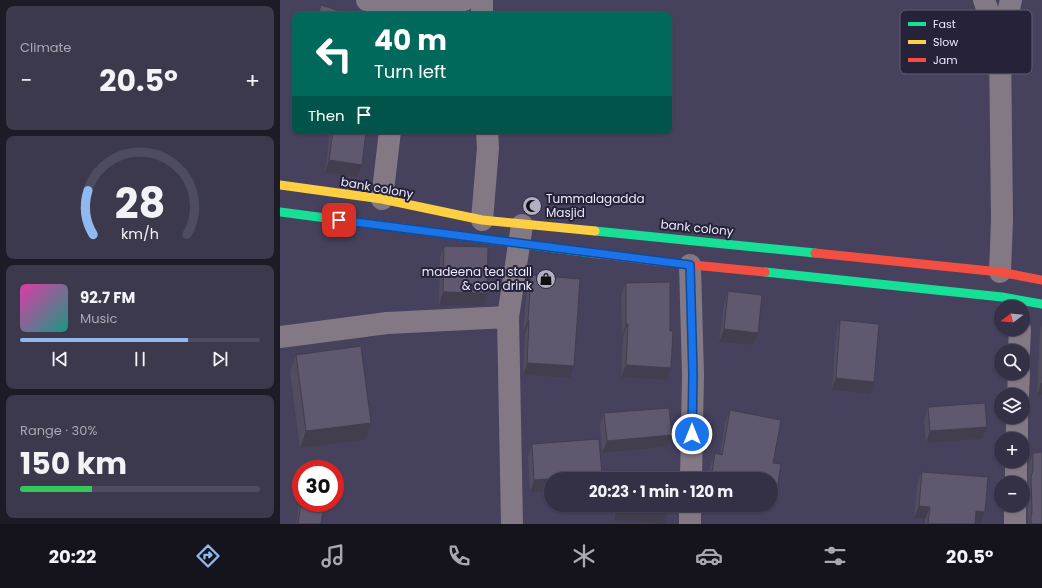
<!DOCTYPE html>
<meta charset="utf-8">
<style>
:root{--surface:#343146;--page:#3c394d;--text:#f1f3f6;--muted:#a9a9b3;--line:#4e4c5f;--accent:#90b9f0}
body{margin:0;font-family:Poppins,sans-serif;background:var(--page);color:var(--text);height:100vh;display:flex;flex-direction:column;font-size:15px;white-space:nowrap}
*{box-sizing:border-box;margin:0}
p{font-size:13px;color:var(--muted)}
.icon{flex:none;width:22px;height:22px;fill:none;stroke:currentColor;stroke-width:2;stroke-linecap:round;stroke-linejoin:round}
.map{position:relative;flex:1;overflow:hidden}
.panel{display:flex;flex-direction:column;gap:6px;padding:6px;background:#1d1b26;width:280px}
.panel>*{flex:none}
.top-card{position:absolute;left:12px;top:12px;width:380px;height:122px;border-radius:8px;box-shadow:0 1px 3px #0004,0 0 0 1px var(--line);background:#00695c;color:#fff;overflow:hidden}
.needle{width:26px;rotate:254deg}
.buttons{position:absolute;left:714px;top:300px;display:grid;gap:8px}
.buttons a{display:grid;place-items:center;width:36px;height:36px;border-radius:50%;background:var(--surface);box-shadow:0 1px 3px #0004,0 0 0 1px var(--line);font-size:20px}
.speed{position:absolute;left:12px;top:460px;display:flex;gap:8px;font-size:20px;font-weight:700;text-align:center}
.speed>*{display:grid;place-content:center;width:52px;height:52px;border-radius:50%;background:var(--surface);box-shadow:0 1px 3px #0004,0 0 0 1px var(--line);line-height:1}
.speed .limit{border:6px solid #d22;background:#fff;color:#111}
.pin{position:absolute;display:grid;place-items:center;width:34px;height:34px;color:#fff;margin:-17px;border-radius:8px;box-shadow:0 2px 6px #0006}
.me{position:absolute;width:44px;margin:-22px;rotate:0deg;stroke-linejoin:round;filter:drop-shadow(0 0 3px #0008)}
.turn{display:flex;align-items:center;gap:14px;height:84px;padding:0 16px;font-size:18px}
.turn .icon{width:52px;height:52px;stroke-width:2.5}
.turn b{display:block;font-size:28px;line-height:34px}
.then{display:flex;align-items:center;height:38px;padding:0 16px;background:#0003;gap:8px;font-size:15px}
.big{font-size:30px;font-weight:700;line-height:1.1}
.panel .card{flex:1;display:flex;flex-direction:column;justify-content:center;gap:6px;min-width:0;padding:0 14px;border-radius:8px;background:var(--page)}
.panel .dial{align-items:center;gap:0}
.dial svg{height:104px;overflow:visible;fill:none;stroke:var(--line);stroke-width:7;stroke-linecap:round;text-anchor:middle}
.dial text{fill:var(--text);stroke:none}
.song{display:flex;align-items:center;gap:12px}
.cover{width:48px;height:48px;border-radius:6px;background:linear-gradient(135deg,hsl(320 70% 55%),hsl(170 70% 35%))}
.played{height:4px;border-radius:2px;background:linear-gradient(90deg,var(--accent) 70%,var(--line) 70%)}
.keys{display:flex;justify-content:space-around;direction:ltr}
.heat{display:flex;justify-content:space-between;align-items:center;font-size:22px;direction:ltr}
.charge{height:6px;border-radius:3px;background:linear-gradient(90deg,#34c759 30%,var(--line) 0)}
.trip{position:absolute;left:264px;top:472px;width:234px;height:40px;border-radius:20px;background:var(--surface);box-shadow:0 1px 3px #0004,0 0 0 1px var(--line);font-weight:700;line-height:40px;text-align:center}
.dock{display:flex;height:64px;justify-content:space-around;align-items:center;background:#15141c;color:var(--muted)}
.dock .icon{width:28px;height:28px}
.dock .on{color:var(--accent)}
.dock b{font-size:18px;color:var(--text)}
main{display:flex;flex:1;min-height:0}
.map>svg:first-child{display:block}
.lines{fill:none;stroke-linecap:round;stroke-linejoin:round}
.street{stroke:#837985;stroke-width:22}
.fast{stroke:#16e098;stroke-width:9}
.slow{stroke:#ffcf43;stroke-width:9}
.jam{stroke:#f24e42;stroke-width:9}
.wall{fill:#524c5f}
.shaded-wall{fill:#423e4d}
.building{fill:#5f586e;stroke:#423e4d}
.route-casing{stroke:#114b97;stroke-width:10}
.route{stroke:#1a73e8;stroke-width:7}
.labels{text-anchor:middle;stroke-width:4;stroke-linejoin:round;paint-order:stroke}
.street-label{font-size:12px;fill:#eceafd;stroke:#252239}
.poi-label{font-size:12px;fill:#eceafd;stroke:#252239;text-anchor:start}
.key{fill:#252239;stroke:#615e74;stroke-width:1}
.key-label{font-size:11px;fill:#eceafd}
</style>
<main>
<section class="panel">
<div class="card"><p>Climate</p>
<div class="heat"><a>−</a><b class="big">20.5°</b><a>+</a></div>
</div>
<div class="card dial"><svg viewBox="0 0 100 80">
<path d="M14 69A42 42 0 1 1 86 69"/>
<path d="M14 69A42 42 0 0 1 10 35" stroke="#90b9f0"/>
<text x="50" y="56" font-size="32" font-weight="700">28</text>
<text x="50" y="72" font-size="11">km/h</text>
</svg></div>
<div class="card">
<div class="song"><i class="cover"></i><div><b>92.7 FM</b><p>Music</p></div></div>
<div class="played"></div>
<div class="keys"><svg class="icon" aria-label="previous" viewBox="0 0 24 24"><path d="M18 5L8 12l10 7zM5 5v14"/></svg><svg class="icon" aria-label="pause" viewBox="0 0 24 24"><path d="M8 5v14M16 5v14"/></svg><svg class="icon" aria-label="next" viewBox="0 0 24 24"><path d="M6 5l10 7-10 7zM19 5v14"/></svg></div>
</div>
<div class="card"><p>Range · 30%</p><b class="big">150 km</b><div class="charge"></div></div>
</section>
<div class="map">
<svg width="762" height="524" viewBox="0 0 762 524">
<rect width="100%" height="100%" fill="#46415d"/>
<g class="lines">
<!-- street -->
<path class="street" d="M 87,0 L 124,6 L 184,0
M 202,0 L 202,15
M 704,0 L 720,46
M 102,199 L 110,131
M 202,220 L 208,148 L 207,131
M 410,265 L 413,375 L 411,479
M 720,272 L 722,220 L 720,46 L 731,0
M 0,337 L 107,323 L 228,317
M 739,351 L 740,329
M 738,395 L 739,373
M 737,439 L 737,417
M 736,483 L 736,461
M 232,524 L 228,317 L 242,225
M 410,524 L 410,505
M 735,524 L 735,505"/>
<!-- fast -->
<path class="fast" d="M 0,212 L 319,254
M 315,231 L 535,253
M 485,272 L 722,297 L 762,304"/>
<!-- slow -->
<path class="slow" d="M 0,185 L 102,199 L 202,220 L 315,231"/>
<!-- jam -->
<path class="jam" d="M 535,253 L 720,272 L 762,280
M 319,254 L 383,262 L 485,272"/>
</g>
<!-- wall -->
<path class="wall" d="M 50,131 L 86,131 L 82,165 L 77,177 L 45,173 Z
M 164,246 L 203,306 L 159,305 L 160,258 Z
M 251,275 L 290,378 L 243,375 L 245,333 L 243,333 L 247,287 Z
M 346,283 L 387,380 L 341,377 L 343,336 L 342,336 L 341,295 Z
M 448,291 L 478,333 L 473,345 L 439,342 L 444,304 Z
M 560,320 L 590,394 L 552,390 L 556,333 Z
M 762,324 L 762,395 L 757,395 L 760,331 Z
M 16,355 L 85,440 L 20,448 L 10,372 Z
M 648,407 L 707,427 L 702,439 L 646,443 L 644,420 Z
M 450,410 L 493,463 L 496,496 L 491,508 L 472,505 L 491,505 L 491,479 L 428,479 L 430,466 L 435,453 L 440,454 L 445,423 Z
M 324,413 L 392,435 L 387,447 L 322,453 L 320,425 Z
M 252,444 L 322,475 L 321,479 L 271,479 L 250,492 L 248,456 Z
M 753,453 L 762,524 L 748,524 L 747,490 L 748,483 L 748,465 Z
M 642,472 L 695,524 L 645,524 L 645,519 L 634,518 L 637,484 Z
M 21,488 L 21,503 L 44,503 L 41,524 L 16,524 Z
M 334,505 L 388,505 L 333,520 Z"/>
<!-- shaded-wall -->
<path class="shaded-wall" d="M 49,160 L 82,165 L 77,177 L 45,173 Z
M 163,292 L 207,293 L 203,306 L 159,305 Z
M 248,320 L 249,321 L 245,333 L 243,333 Z
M 346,324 L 348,324 L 343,336 L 342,336 Z
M 444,329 L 478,333 L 473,345 L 439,342 Z
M 247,363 L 294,366 L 290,378 L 243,375 Z
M 346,365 L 391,368 L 387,380 L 341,377 Z
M 556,378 L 594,382 L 590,394 L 552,390 Z
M 761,383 L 762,383 L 762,395 L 757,395 Z
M 91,423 L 85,440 L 20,448 L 26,431 Z
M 707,427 L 702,439 L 646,443 L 650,431 Z
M 392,435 L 387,447 L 322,453 L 327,441 Z
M 322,475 L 321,479 L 271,479 L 271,491 L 250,492 L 254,480 Z
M 639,506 L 650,507 L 645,519 L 634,518 Z
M 337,508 L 388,512 L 384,524 L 333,520 Z
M 696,511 L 705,512 L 700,524 L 692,523 Z"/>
<!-- building -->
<path class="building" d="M 41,5 L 72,15 L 38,15 Z
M 53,131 L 86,131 L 82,165 L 49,160 Z
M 164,246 L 208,247 L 207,293 L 163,292 Z
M 251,275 L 300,279 L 294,366 L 247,363 L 249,321 L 248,320 Z
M 390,282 L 390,331 L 393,331 L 391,368 L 346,365 L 348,324 L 346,324 L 346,283 Z
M 448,291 L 482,295 L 478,333 L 444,329 Z
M 560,320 L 599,324 L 594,382 L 556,378 Z
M 81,346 L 91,423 L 26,431 L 16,355 Z
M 705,403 L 707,427 L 650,431 L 648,407 Z
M 389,408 L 392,435 L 327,441 L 324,413 Z
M 450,410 L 501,420 L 493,463 L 501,464 L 496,496 L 491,495 L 491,479 L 431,479 L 435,453 L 442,455 Z
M 319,439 L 322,475 L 254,480 L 252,444 Z
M 762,452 L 762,524 L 751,524 L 751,517 L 752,512 L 751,477 L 753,471 L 753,453 Z
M 642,472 L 708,477 L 705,512 L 696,511 L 695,524 L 648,524 L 650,507 L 639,506 Z
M 21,503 L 44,503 L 41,524 L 18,524 Z
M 337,505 L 388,505 L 388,512 L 337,508 Z"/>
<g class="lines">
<!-- route casing -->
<g class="route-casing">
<path id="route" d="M 59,220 L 410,265 L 413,375 L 412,434"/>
</g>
<!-- route -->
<use href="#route" class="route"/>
</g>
<!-- icons -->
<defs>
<g id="mosque-disc" transform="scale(1)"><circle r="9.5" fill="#b2afc5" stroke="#252239"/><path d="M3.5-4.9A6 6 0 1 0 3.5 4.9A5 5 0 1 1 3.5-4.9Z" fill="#111"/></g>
<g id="shop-disc" transform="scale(1)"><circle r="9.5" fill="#b2afc5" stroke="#252239"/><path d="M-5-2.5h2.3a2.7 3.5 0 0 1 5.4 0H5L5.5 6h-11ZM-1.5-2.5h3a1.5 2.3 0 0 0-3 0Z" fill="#111"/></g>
</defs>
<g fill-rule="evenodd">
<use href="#mosque-disc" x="252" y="206"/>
<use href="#shop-disc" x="266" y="279"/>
</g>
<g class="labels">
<!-- street labels -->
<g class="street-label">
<text transform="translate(97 188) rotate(10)" y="4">bank colony</text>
<text transform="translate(417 228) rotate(6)" y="4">bank colony</text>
</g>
<!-- poi labels -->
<g class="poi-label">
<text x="266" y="203">Tummalagadda<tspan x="266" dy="14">Masjid</tspan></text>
<text x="252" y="276" text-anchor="end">madeena tea stall<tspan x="252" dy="14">&amp; cool drink</tspan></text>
</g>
</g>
<!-- legend -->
<rect x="620" y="10" width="132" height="64" rx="6" class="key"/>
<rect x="628" y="22" width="18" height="4" fill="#16e098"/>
<rect x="628" y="40" width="18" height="4" fill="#ffcf43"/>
<rect x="628" y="58" width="18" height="4" fill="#f24e42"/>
<g class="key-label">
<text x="653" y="28">Fast</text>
<text x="653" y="46">Slow</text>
<text x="653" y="64">Jam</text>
</g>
</svg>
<div class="buttons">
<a><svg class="needle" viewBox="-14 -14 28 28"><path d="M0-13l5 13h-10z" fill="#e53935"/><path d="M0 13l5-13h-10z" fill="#a9a9b3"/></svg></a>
<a><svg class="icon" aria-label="search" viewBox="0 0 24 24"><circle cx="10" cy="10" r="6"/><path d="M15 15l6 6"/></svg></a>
<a><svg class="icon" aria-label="layers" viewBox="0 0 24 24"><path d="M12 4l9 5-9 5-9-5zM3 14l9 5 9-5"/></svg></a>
<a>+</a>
<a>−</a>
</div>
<div class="speed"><div class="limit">30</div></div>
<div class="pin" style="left:59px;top:220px;background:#d93025"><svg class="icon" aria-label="arrive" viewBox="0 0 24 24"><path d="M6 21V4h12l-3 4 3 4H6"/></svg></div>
<svg class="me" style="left:412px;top:434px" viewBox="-20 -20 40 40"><circle r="17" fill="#1a73e8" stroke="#fff" stroke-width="3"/><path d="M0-11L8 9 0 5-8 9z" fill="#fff"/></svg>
<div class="trip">20:23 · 1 min · 120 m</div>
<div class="top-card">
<div class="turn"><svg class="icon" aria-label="left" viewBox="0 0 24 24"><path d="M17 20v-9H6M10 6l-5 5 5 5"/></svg><div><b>40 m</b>Turn left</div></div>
<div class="then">Then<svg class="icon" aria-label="arrive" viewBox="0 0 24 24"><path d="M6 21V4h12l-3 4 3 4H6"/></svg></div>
</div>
</div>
</main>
<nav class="dock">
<b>20:22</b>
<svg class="icon on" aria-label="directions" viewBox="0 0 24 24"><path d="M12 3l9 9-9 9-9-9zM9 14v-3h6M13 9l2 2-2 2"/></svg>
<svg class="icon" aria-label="music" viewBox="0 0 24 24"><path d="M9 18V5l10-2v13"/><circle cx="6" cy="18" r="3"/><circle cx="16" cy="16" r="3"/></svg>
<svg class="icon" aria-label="phone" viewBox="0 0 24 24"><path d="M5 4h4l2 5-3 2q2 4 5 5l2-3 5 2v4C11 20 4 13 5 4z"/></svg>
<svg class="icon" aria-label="climate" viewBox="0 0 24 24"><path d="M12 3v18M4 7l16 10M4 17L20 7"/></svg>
<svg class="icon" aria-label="car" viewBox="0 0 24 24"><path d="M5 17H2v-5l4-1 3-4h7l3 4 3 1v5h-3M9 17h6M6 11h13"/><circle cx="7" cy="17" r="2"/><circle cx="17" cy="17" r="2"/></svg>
<svg class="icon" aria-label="filters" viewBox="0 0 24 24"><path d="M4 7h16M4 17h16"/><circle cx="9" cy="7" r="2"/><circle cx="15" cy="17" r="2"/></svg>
<b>20.5°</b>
</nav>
